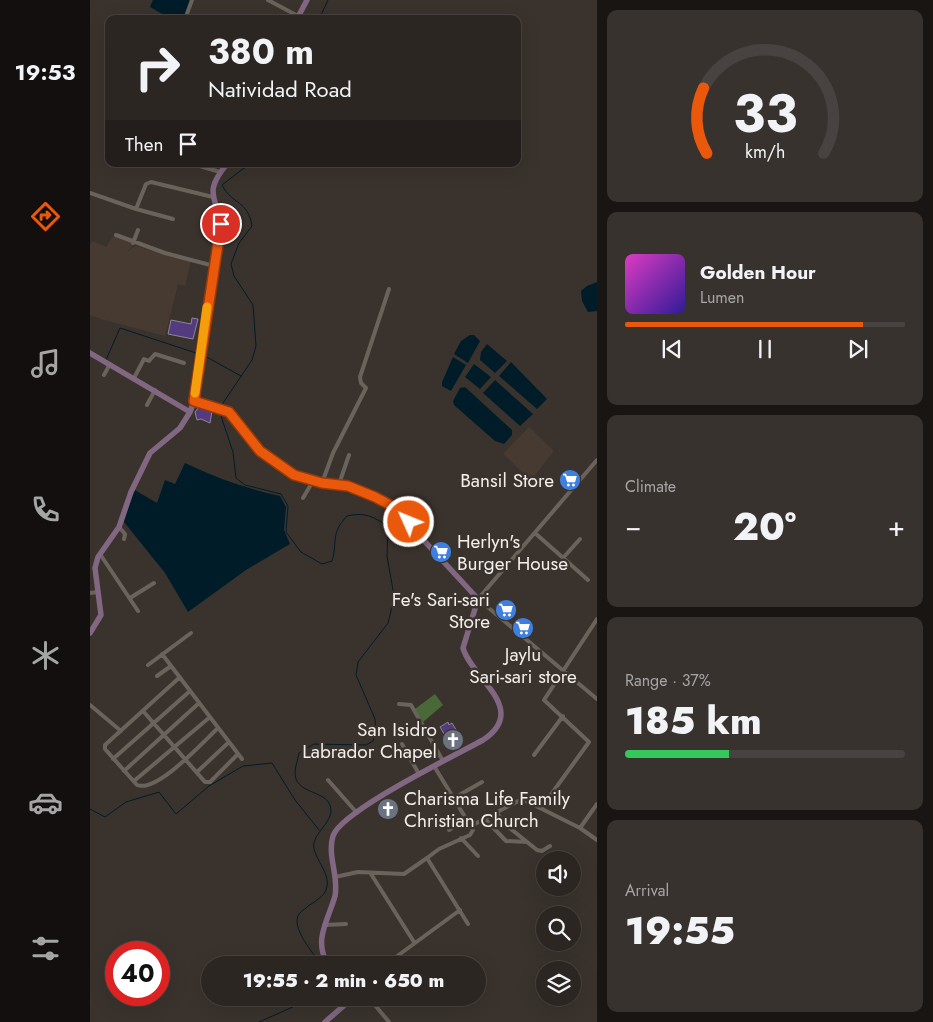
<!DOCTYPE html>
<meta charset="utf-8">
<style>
:root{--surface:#2c2622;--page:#38322f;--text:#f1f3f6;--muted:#a6a5a5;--line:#484340;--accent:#ea580c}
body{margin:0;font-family:Jost,sans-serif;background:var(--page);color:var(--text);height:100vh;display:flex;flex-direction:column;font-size:19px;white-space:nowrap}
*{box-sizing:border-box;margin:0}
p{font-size:16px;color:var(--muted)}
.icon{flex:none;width:28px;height:28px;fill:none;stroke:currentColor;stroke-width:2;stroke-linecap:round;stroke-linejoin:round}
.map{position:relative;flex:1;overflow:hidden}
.drawer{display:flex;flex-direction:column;gap:10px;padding:10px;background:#181513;width:336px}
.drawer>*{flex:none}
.hud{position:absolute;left:15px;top:15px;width:416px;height:152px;border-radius:10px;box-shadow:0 5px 20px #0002,0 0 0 1px var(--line);background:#2c2622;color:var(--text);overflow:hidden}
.fabs{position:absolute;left:446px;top:851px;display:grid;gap:10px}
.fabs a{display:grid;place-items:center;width:45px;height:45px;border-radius:50%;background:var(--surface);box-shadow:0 5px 20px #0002,0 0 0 1px var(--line);font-size:25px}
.speed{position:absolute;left:15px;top:941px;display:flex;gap:10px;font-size:25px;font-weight:700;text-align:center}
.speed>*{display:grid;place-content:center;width:65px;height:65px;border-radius:50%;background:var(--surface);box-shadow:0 5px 20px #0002,0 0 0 1px var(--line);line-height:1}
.speed .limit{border:8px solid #d22;background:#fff;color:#111}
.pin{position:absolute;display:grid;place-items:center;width:42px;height:42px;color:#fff;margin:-21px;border:2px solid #fff;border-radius:50%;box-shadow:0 1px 5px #0007}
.me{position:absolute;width:55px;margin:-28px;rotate:314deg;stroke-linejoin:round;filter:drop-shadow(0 0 4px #0008)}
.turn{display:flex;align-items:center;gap:18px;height:105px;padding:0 20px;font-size:22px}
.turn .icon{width:65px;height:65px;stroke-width:2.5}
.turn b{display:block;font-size:35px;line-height:42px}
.then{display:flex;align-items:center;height:48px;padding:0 20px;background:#0003;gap:10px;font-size:19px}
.big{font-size:38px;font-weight:800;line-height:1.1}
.drawer .widget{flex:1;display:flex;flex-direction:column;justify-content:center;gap:8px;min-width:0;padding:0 18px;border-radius:10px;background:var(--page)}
.drawer .dial{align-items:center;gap:0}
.dial svg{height:130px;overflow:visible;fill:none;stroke:var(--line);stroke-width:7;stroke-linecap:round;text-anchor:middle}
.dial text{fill:var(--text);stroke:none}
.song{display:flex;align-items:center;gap:15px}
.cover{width:60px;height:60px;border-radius:8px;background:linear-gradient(135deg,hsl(310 70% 55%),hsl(250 70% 35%))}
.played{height:5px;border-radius:2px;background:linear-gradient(90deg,var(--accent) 85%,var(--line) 85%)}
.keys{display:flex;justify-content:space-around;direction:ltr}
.heat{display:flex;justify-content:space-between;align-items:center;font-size:28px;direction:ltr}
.charge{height:8px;border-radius:4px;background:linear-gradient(90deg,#34c759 37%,var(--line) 0)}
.trip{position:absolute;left:111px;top:956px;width:285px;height:50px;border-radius:25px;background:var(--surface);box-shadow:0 5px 20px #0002,0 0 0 1px var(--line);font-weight:800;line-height:50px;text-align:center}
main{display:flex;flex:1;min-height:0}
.dock{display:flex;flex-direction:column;width:90px;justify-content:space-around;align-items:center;background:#120f0e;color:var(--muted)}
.dock .icon{width:35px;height:35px}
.dock .selected{color:var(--accent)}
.dock b{font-size:22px;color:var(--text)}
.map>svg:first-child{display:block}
.built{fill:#473b31}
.green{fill:#4a6939}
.water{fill:#001c29}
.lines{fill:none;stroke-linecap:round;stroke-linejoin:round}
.stream{stroke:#001c29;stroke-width:1}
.building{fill:#543a7f;stroke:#8a8891}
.street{stroke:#6a635c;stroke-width:4}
.secondary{stroke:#826782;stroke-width:5.5}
.route-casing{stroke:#983908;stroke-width:12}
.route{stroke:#ea580c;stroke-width:9}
.slow{stroke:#f59e0b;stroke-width:9}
.labels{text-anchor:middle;stroke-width:5;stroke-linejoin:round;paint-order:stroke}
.poi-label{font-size:19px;fill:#f2eeeb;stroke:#3a332d;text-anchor:end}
</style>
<main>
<nav class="dock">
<b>19:53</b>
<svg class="icon selected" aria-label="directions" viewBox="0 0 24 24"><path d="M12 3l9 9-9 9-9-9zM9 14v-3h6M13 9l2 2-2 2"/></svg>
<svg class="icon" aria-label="music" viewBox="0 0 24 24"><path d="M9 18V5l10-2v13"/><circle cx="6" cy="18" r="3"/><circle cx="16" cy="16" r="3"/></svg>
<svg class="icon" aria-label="phone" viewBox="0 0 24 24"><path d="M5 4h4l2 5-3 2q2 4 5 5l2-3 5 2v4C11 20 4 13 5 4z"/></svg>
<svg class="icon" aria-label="climate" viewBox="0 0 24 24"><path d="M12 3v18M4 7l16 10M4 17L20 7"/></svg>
<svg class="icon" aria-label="car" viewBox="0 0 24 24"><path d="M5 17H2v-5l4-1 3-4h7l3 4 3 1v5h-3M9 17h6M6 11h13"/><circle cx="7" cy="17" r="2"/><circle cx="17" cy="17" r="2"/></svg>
<svg class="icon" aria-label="filters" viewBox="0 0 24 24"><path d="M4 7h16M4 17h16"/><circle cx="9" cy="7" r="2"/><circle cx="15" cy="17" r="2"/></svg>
</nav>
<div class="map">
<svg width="507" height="1022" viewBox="0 0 507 1022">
<rect width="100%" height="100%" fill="#3a332d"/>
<!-- built -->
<path class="built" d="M 24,235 L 45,243 L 36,253 L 45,246 L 101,261 L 95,286 L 88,284 L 75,336 L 18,321 L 18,318 L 17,321 L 0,315 L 0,246 L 2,241 L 16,247 Z
M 439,427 L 464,451 L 441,480 L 413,454 Z"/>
<!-- green -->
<path class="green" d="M 345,694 L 353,705 L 333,722 L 325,709 Z"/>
<!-- water -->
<path class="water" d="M 63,0 L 100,0 L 94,19 L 81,19 L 60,7 Z
M 507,282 L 507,311 L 498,312 L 492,301 L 491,291 L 497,286 Z
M 380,335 L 384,335 L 390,341 L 378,363 L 364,354 L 371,341 Z
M 397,344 L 417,361 L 405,373 L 390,360 L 391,352 Z
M 363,357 L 376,365 L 361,391 L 352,386 L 352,382 Z
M 421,362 L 457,399 L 447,409 L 409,376 Z
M 384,364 L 401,377 L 390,389 L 375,377 Z
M 405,380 L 443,414 L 430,426 L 393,393 Z
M 375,387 L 422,430 L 422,435 L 414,444 L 405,441 L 364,405 L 363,401 L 370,388 Z
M 95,463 C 126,478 157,489 190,496 L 196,507 L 194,530 L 200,544 L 156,570 L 98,612 L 75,573 L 34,522 L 43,489 L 67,503 L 75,480 L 85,484 Z"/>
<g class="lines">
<!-- stream -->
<path class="stream" d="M 232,19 L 232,13 L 238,0
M 113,355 L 151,376
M 16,360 L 30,328 L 109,354
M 131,406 L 162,360 L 166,346 L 163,305 L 144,276 L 141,264 L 149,243 L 162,226 C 158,200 142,205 132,185 L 154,168 L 171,164
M 130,413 L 143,452 L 146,478 L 155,485 L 191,494 L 198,506 L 196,532 L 211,552 L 232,564 L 242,561 C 248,541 240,534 257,516 C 274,512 284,516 298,527 L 297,556 L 303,590 L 301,611 L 298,623 L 268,662 L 266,675 L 285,719 L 286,731 L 283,741 L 276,745 L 224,744 L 209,753 C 208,760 203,771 206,779 C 212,795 241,791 241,811 C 240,825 221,835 224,849 C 228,864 243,877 235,892 C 232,898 222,903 217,907 C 215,909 210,912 209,914 C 200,927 224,954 231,965
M 0,809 L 15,817 L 36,802 L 69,792 L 86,814 L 119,786 L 153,766 L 182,763 L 205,800 L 229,830
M 169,1022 L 223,998"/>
</g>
<!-- building -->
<path class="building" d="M 102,318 L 108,319 L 103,339 L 78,334 L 81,320 L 101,324 Z
M 109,407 L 122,411 L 120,423 L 111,419 L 107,420 L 105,412 Z
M 358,722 L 359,725 L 362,723 L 368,733 L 365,735 L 371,744 L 363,749 L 350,727 Z"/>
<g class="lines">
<!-- street -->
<path class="street" d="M 178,0 L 208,16
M 95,19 L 102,0
M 103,164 L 130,172
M 0,193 L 46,209
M 83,219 L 46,209 L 56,184 L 61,182 L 123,197
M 26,235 L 75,253 L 124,266
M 43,243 L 48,230
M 14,375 L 20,364
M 44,378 L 54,359 L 59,361 L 65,354 L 94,363
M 57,405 L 65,390
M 507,460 L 388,599 L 507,699
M 232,483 L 243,453 L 276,388 L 271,383 L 270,377 L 299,289
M 249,484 L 259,455
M 213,498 L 223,481
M 29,527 L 35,534 L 34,539
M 445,533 L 498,580
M 10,554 L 48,611
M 473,558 L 490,539
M 0,593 L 8,592
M 40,598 L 64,583
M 72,654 L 152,759
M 58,665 L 101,633
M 67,676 L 81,666
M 90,677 L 15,745 L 15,749 L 47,785 C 67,793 113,742 128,728
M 309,704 L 321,705 L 353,761
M 0,705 L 31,731
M 53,711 L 115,782 L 120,782 L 148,754
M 312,744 L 329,774
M 444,755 L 473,716
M 23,759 L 100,691
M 344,766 L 383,830 L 380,835 L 349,849 L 337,858 L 378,924
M 34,771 L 109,703
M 107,772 L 139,742
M 238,780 L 267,813
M 44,781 L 120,717
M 364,798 L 392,782
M 452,807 L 499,742 L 454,700 L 507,619
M 406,812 L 416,825 L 447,850 L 452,851 L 460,846
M 395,819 L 416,841 L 437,842
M 381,826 L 432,799 L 490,828 L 507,840
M 490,828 L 507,804
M 359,830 L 377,818
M 371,838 L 388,856
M 281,874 L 324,942
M 245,877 L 268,872 L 314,874 L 337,858
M 234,925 L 256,924
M 295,965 L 370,910
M 279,998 L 299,1022"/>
<!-- secondary -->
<path class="secondary" d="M 207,19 L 217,0
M 0,353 L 100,412
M 104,401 L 139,412 L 170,451 L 204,475 L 232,483 L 258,486 L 302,506 L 388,599 L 373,648 C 381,678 440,709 393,740 C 366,755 251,811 243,836 C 237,856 249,876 245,896 C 238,921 223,940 238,965
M 0,633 L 11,615 L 5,568 L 8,557 L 29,527 L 41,492 L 60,453 L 90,428 L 100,412 L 104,401 L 130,234 C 132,198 109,197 137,164
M 235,1022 L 258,1002 L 256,998"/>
</g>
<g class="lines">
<!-- route casing -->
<g class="route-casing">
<path id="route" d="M 131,224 L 104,401 L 139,412 L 170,451 L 204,475 L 232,483 L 258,486 L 285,497 L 302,506 L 319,522"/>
</g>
<!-- route -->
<use href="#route" class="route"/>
<!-- slow -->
<path class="slow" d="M 105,393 L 117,307"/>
</g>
<!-- icons -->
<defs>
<g id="supermarket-disc" transform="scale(1.125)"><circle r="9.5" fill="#3f7fe0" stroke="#3a332d"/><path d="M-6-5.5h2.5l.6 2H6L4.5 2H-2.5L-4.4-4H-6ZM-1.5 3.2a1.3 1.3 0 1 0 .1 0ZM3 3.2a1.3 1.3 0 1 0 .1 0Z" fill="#fff"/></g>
<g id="church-disc" transform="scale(1.125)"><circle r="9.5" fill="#6b7280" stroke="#3a332d"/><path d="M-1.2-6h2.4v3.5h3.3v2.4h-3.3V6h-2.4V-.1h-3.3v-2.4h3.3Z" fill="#fff"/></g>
</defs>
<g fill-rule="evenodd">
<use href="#supermarket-disc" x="480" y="480"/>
<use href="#supermarket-disc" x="351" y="552"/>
<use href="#supermarket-disc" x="416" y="610"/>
<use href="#supermarket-disc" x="433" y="628"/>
<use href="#church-disc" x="363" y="740"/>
<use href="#church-disc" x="298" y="809"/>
</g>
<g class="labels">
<!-- poi labels -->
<g class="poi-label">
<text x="464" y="487">Bansil Store</text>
<text x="367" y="548" text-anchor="start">Herlyn's<tspan x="367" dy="22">Burger House</tspan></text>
<text x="400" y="606">Fe's Sari-sari<tspan x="400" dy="22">Store</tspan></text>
<text x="433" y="661" text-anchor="middle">Jaylu<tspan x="433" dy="22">Sari-sari store</tspan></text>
<text x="347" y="736">San Isidro<tspan x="347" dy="22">Labrador Chapel</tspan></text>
<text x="314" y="805" text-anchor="start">Charisma Life Family<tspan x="314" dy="22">Christian Church</tspan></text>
</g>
</g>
</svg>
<div class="fabs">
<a><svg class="icon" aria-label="sound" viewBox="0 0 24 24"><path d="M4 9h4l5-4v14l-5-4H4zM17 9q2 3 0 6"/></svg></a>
<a><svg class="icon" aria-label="search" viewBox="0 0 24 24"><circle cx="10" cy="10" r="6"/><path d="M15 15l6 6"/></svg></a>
<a><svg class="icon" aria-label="layers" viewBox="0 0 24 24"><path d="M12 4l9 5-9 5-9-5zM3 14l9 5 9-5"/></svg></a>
</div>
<div class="speed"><div class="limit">40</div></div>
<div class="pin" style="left:131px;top:224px;background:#d93025"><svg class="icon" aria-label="arrive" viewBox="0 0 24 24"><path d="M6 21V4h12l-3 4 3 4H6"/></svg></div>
<svg class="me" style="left:319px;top:522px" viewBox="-20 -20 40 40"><circle r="17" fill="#ea580c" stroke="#fff" stroke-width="3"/><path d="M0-11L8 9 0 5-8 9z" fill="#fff"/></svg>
<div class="trip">19:55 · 2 min · 650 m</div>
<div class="hud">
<div class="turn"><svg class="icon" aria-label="right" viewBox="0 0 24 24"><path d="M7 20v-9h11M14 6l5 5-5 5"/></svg><div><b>380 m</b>Natividad Road</div></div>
<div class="then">Then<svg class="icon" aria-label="arrive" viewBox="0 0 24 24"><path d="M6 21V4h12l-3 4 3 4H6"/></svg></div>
</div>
</div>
<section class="drawer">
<div class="widget dial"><svg viewBox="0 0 100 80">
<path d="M14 69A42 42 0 1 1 86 69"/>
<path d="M14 69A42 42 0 0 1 12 29" stroke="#ea580c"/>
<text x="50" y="56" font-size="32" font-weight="700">33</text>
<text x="50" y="72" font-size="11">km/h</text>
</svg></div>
<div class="widget">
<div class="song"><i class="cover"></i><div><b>Golden Hour</b><p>Lumen</p></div></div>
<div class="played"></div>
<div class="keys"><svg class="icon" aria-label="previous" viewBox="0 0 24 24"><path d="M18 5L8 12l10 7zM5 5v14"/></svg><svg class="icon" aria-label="pause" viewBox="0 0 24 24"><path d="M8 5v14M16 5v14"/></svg><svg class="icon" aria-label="next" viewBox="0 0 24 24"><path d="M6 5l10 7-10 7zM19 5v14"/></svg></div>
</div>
<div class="widget"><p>Climate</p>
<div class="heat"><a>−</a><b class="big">20°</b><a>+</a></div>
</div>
<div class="widget"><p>Range · 37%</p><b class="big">185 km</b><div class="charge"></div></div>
<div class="widget"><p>Arrival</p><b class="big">19:55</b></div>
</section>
</main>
